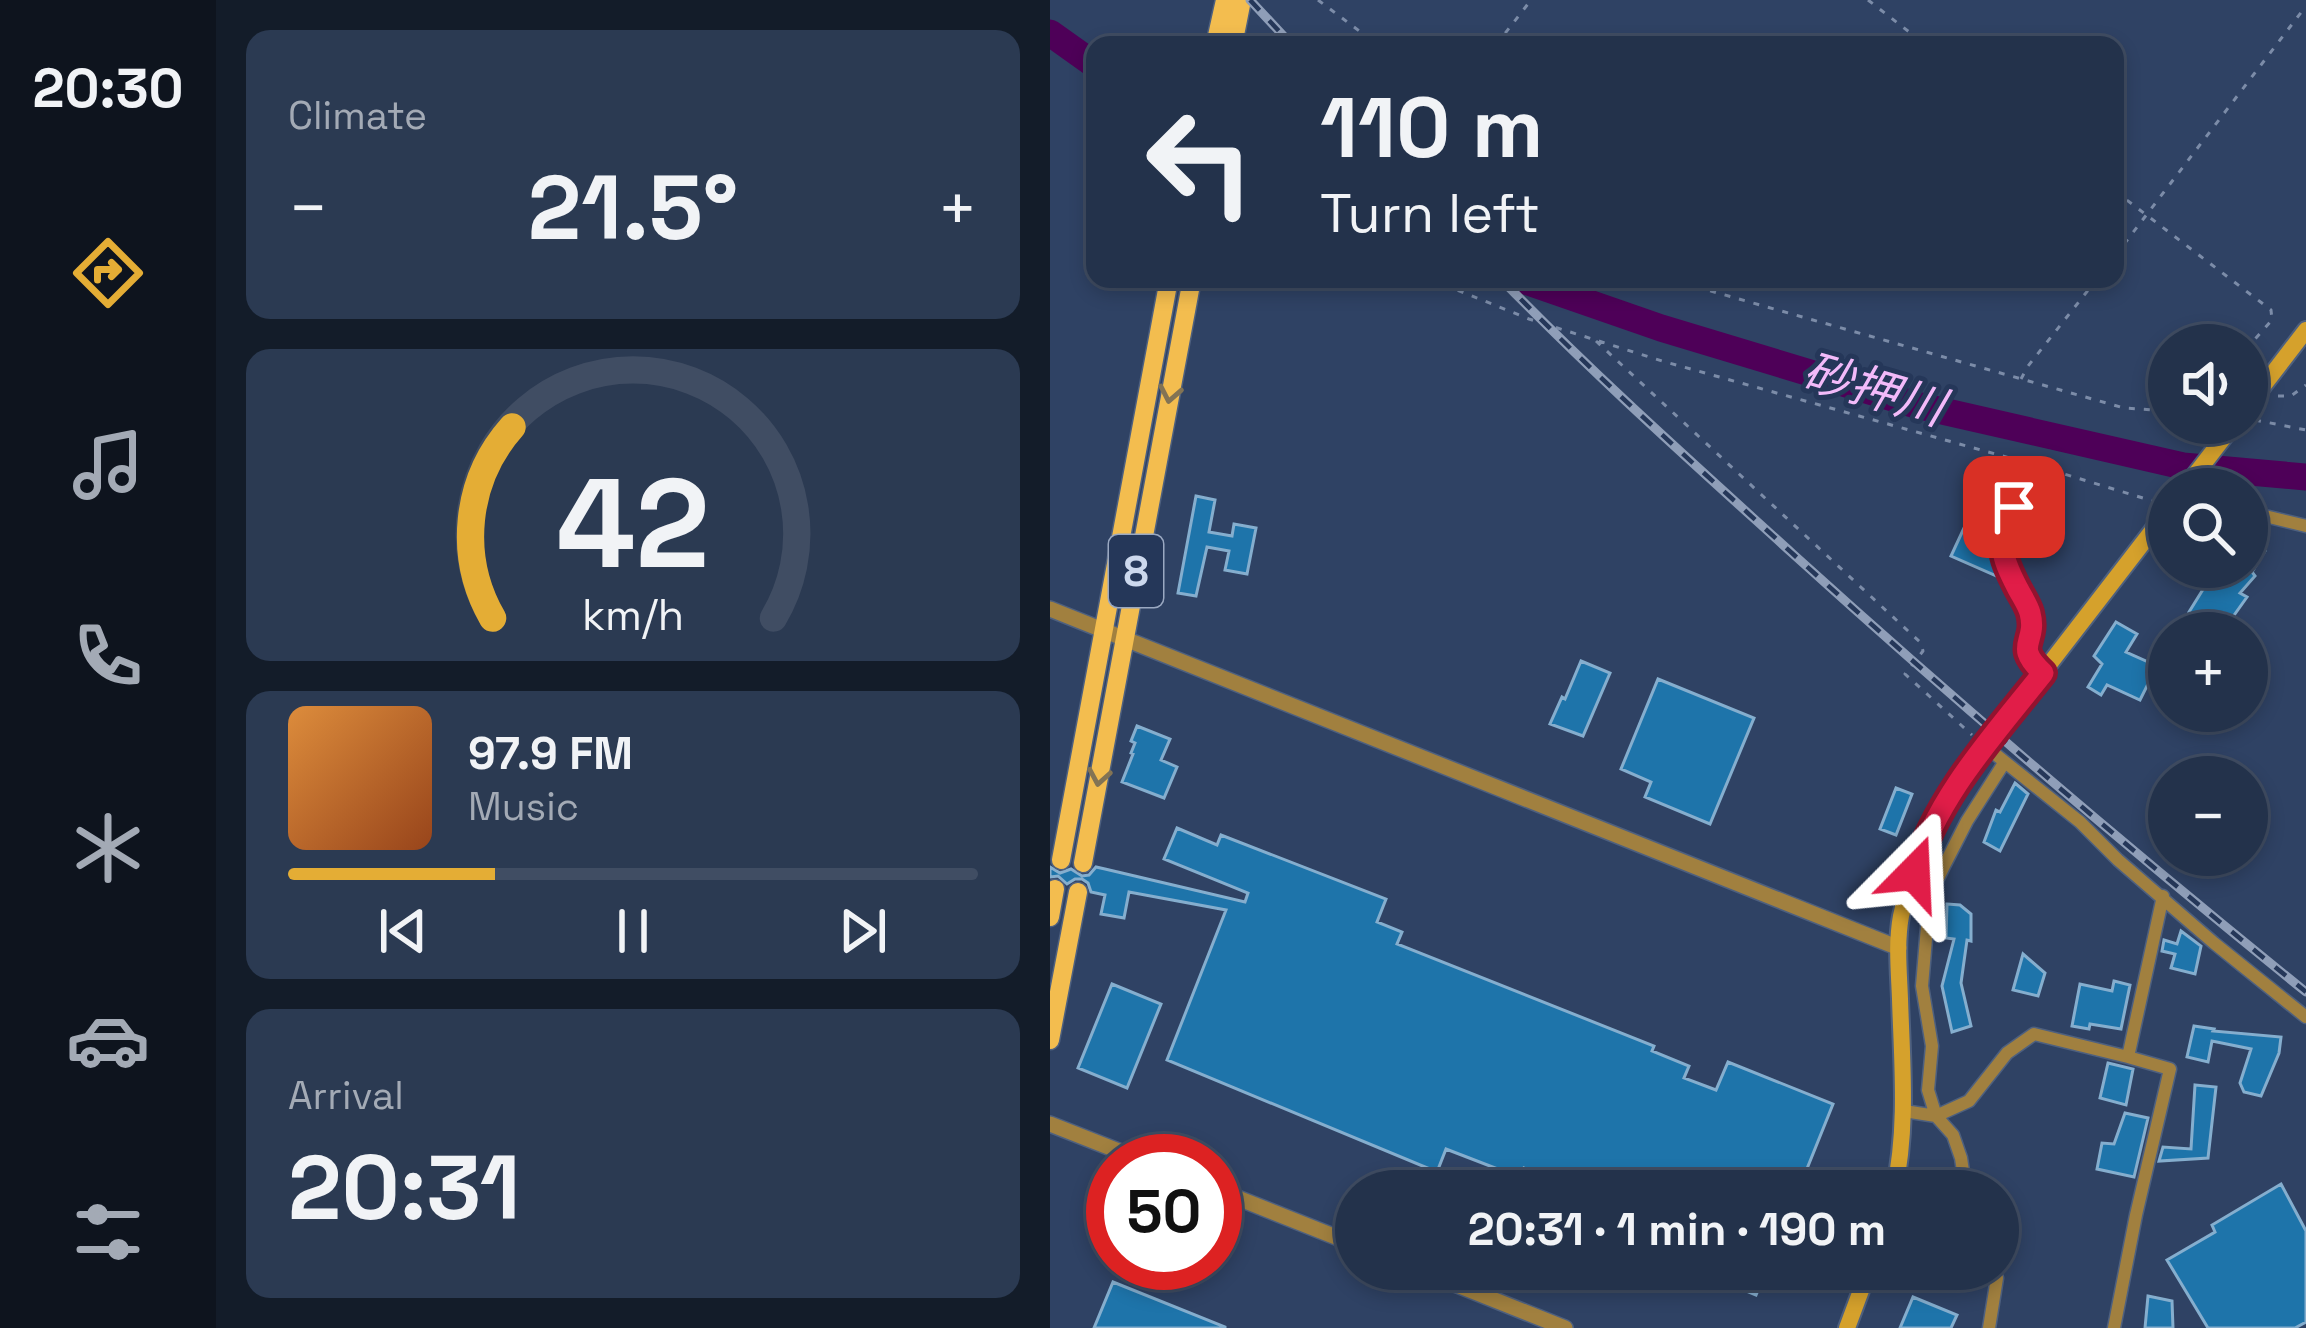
<!DOCTYPE html>
<meta charset="utf-8">
<style>
:root{--surface:#23324b;--page:#2b3a52;--text:#f1f3f6;--muted:#a3aab5;--line:#404d63;--accent:#e4ad35}
body{margin:0;font-family:"Space Grotesk","Noto Sans JP",sans-serif;background:var(--page);color:var(--text);height:100vh;display:flex;flex-direction:column;font-size:45px;white-space:nowrap}
*{box-sizing:border-box;margin:0}
p{font-size:39px;color:var(--muted)}
.icon{flex:none;width:66px;height:66px;fill:none;stroke:currentColor;stroke-width:2;stroke-linecap:round;stroke-linejoin:round}
.map{position:relative;flex:1;overflow:hidden}
.drawer{display:flex;flex-direction:column;gap:30px;padding:30px;background:#131c29;width:834px}
.drawer>*{flex:none}
.guide{position:absolute;left:36px;top:36px;width:1038px;height:252px;border-radius:24px;box-shadow:0 6px 18px #0003,0 0 0 3px var(--line);background:#23324b;color:var(--text);overflow:hidden}
.controls{position:absolute;left:1098px;top:324px;display:grid;gap:24px}
.controls a{display:grid;place-items:center;width:120px;height:120px;border-radius:50%;background:var(--surface);box-shadow:0 6px 18px #0003,0 0 0 3px var(--line);font-size:60px}
.speed{position:absolute;left:36px;top:1134px;display:flex;gap:24px;font-size:60px;font-weight:700;text-align:center}
.speed>*{display:grid;place-content:center;width:156px;height:156px;border-radius:50%;background:var(--surface);box-shadow:0 6px 18px #0003,0 0 0 3px var(--line);line-height:1}
.speed .limit{border:18px solid #d22;background:#fff;color:#111}
.pin{position:absolute;display:grid;place-items:center;width:102px;height:102px;color:#fff;margin:-51px;border-radius:24px;box-shadow:0 6px 18px #0006}
.me{position:absolute;width:132px;margin:-66px;rotate:21deg;stroke-linejoin:round;filter:drop-shadow(0 0 9px #0008)}
.turn{display:flex;align-items:center;gap:42px;height:252px;padding:0 36px;font-size:54px}
.turn .icon{width:156px;height:156px;stroke-width:2.5}
.turn b{display:block;font-size:84px;line-height:102px}
.big{font-size:90px;font-weight:800;line-height:1.1}
.drawer .tile{flex:1;display:flex;flex-direction:column;justify-content:center;gap:18px;min-width:0;padding:0 42px;border-radius:24px;background:var(--page)}
.drawer .dial{align-items:center;gap:0}
.dial svg{height:312px;overflow:visible;fill:none;stroke:var(--line);stroke-width:7;stroke-linecap:round;text-anchor:middle}
.dial text{fill:var(--text);stroke:none}
.song{display:flex;align-items:center;gap:36px}
.cover{width:144px;height:144px;border-radius:18px;background:linear-gradient(135deg,hsl(30 70% 55%),hsl(20 70% 35%))}
.played{height:12px;border-radius:6px;background:linear-gradient(90deg,var(--accent) 30%,var(--line) 30%)}
.keys{display:flex;justify-content:space-around;direction:ltr}
.heat{display:flex;justify-content:space-between;align-items:center;font-size:66px;direction:ltr}
.trip{position:absolute;left:285px;top:1170px;width:684px;height:120px;border-radius:60px;background:var(--surface);box-shadow:0 6px 18px #0003,0 0 0 3px var(--line);font-weight:800;line-height:120px;text-align:center}
main{display:flex;flex:1;min-height:0}
.menu{display:flex;flex-direction:column;width:216px;justify-content:space-around;align-items:center;background:#0e141e;color:var(--muted)}
.menu .icon{width:84px;height:84px}
.menu .active{color:var(--accent)}
.menu b{font-size:54px;color:var(--text)}
.map>svg:first-child{display:block}
.lines{fill:none;stroke-linecap:round;stroke-linejoin:round}
.river{stroke:#4e0058;stroke-width:27}
.building{fill:#1e74aa;stroke:#85aece;stroke-width:3}
.minor-casing{stroke:#4e607f;stroke-width:15}
.tertiary-casing{stroke:#4e607f;stroke-width:18}
.secondary-casing{stroke:#4e607f;stroke-width:20}
.primary-casing{stroke:#4e607f;stroke-width:21}
.path{stroke:#7c8ca8;stroke-width:3;stroke-dasharray:6 9;stroke-linecap:butt}
.minor{stroke:#a1803f;stroke-width:12}
.tertiary{stroke:#a1803f;stroke-width:15}
.secondary{stroke:#d5a12c;stroke-width:16}
.primary{stroke:#f3bd4f;stroke-width:18}
.rail-casing{stroke:#8f9eb8;stroke-width:9}
.rail{stroke:#253759;stroke-width:4.5;stroke-dasharray:14;stroke-linecap:butt}
.oneway{stroke:#827354}
.route-casing{stroke:#92132f;stroke-width:30}
.route{stroke:#e11d48;stroke-width:21}
.labels{text-anchor:middle;stroke-width:10;stroke-linejoin:round;paint-order:stroke}
.shield{fill:#253759;stroke:#9aa8c1;stroke-width:3}
.shield-label{font-size:42px;font-weight:bold;fill:#ccd8ed}
.water-label{font-size:48px;font-style:italic;fill:#f2baf9;stroke:#253759}
</style>
<main>
<nav class="menu">
<b>20:30</b>
<svg class="icon active" aria-label="directions" viewBox="0 0 24 24"><path d="M12 3l9 9-9 9-9-9zM9 14v-3h6M13 9l2 2-2 2"/></svg>
<svg class="icon" aria-label="music" viewBox="0 0 24 24"><path d="M9 18V5l10-2v13"/><circle cx="6" cy="18" r="3"/><circle cx="16" cy="16" r="3"/></svg>
<svg class="icon" aria-label="phone" viewBox="0 0 24 24"><path d="M5 4h4l2 5-3 2q2 4 5 5l2-3 5 2v4C11 20 4 13 5 4z"/></svg>
<svg class="icon" aria-label="climate" viewBox="0 0 24 24"><path d="M12 3v18M4 7l16 10M4 17L20 7"/></svg>
<svg class="icon" aria-label="car" viewBox="0 0 24 24"><path d="M5 17H2v-5l4-1 3-4h7l3 4 3 1v5h-3M9 17h6M6 11h13"/><circle cx="7" cy="17" r="2"/><circle cx="17" cy="17" r="2"/></svg>
<svg class="icon" aria-label="filters" viewBox="0 0 24 24"><path d="M4 7h16M4 17h16"/><circle cx="9" cy="7" r="2"/><circle cx="15" cy="17" r="2"/></svg>
</nav>
<section class="drawer">
<div class="tile"><p>Climate</p>
<div class="heat"><a>−</a><b class="big">21.5°</b><a>+</a></div>
</div>
<div class="tile dial"><svg viewBox="0 0 100 80">
<path d="M14 69A42 42 0 1 1 86 69"/>
<path d="M14 69A42 42 0 0 1 19 20" stroke="#e4ad35"/>
<text x="50" y="56" font-size="32" font-weight="700">42</text>
<text x="50" y="72" font-size="11">km/h</text>
</svg></div>
<div class="tile">
<div class="song"><i class="cover"></i><div><b>97.9 FM</b><p>Music</p></div></div>
<div class="played"></div>
<div class="keys"><svg class="icon" aria-label="previous" viewBox="0 0 24 24"><path d="M18 5L8 12l10 7zM5 5v14"/></svg><svg class="icon" aria-label="pause" viewBox="0 0 24 24"><path d="M8 5v14M16 5v14"/></svg><svg class="icon" aria-label="next" viewBox="0 0 24 24"><path d="M6 5l10 7-10 7zM19 5v14"/></svg></div>
</div>
<div class="tile"><p>Arrival</p><b class="big">20:31</b></div>
</section>
<div class="map">
<svg width="1256" height="1328" viewBox="0 0 1256 1328">
<rect width="100%" height="100%" fill="#2f4264"/>
<g class="lines">
<!-- river -->
<path class="river" d="M 0,33 L 45,65
M 470,279 L 611,328 L 866,405 L 1133,466 L 1256,477"/>
</g>
<!-- building -->
<path class="building" d="M 928,490 L 954,503 L 937,537 L 940,539 L 934,552 L 943,555 L 949,577 L 901,556 L 914,528 L 926,533 L 936,512 L 921,507 Z
M 146,496 L 165,500 L 159,532 L 182,536 L 184,524 L 206,528 L 197,574 L 175,570 L 179,551 L 157,547 L 146,596 L 128,593 Z
M 1197,539 L 1215,551 L 1202,572 L 1205,576 L 1190,593 L 1197,597 L 1182,618 L 1173,613 L 1158,633 L 1152,633 L 1143,627 L 1149,618 L 1139,612 L 1162,575 L 1166,577 L 1172,567 L 1197,567 Z
M 1066,622 L 1087,634 L 1076,652 L 1107,666 L 1090,700 L 1057,685 L 1051,695 L 1038,687 L 1052,664 L 1044,656 Z
M 531,661 L 560,673 L 533,736 L 500,724 L 512,697 L 515,699 Z
M 608,679 L 704,718 L 660,824 L 595,797 L 601,782 L 571,769 Z
M 87,726 L 120,739 L 111,760 L 127,767 L 114,798 L 72,782 L 83,754 L 81,753 L 85,743 L 81,741 Z
M 965,783 L 978,794 L 950,851 L 934,842 L 946,810 L 950,812 Z
M 846,788 L 862,794 L 846,835 L 830,829 Z
M 127,828 L 167,845 L 171,835 L 336,899 L 327,922 L 352,932 L 347,944 L 604,1046 L 602,1051 L 639,1066 L 634,1078 L 666,1090 L 678,1062 L 783,1104 L 748,1191 L 532,1191 L 474,1168 L 471,1178 L 396,1149 L 387,1172 L 117,1060 L 176,910 L 79,892 L 74,918 L 51,914 L 55,895 L 41,892 L 38,883 L 32,879 L 25,879 L 17,884 L 8,876 L 0,877 L 0,867 L 10,873 L 21,869 L 32,876 L 39,875 L 46,867 L 55,869 L 195,902 L 198,893 L 114,859 Z
M 897,904 L 910,905 L 921,914 L 921,941 L 917,940 L 911,983 L 921,1026 L 902,1032 L 892,986 L 904,939 L 896,938 Z
M 1131,931 L 1151,946 L 1145,974 L 1121,968 L 1125,954 L 1112,951 L 1114,940 L 1127,944 Z
M 973,954 L 995,973 L 988,996 L 963,990 Z
M 1064,981 L 1080,985 L 1071,1029 L 1040,1024 L 1039,1029 L 1022,1026 L 1030,984 L 1062,991 Z
M 62,984 L 111,1004 L 77,1088 L 28,1068 Z
M 1144,1026 L 1164,1029 L 1163,1031 L 1231,1037 L 1229,1053 L 1211,1096 L 1194,1092 L 1190,1083 L 1201,1049 L 1162,1041 L 1158,1062 L 1137,1057 Z
M 1058,1063 L 1083,1069 L 1076,1105 L 1050,1098 Z
M 1145,1085 L 1166,1087 L 1158,1158 L 1109,1161 L 1113,1147 L 1141,1149 Z
M 1075,1113 L 1098,1118 L 1084,1177 L 1047,1169 L 1052,1143 L 1064,1144 Z
M 1231,1184 L 1256,1231 L 1256,1322 L 1245,1328 L 1158,1328 L 1117,1260 L 1165,1232 L 1162,1225 Z
M 643,1269 L 717,1269 L 706,1295 Z
M 63,1282 L 175,1327 L 175,1328 L 44,1328 Z
M 1098,1296 L 1122,1301 L 1123,1328 L 1095,1328 Z
M 863,1297 L 907,1315 L 901,1328 L 850,1328 Z"/>
<g class="lines">
<!-- minor casing -->
<g class="minor-casing">
<path id="minor" d="M 988,465 C 975,496 942,526 955,561 C 961,579 975,595 980,613 C 988,644 960,643 993,672
M 1197,515 L 1219,517 L 1256,526
M 935,746 L 1030,822 L 1068,860 L 1164,943 L 1256,1017
M 854,1111 L 886,1116 L 919,1101 L 957,1053 L 984,1034 L 1078,1057
M 916,1191 L 911,1158 L 903,1135 L 886,1116 L 878,1090 L 882,1046 L 872,986 L 878,915 L 882,891 L 895,864 L 917,821 L 954,763
M 939,1328 L 947,1278 L 944,1269
M 1064,1328 L 1086,1215 L 1120,1069 L 1078,1057 L 1113,896"/>
</g>
<!-- tertiary casing -->
<g class="tertiary-casing">
<path id="tertiary" d="M 0,609 L 849,948
M 0,1124 L 94,1161
M 165,1189 L 306,1245
M 367,1269 L 515,1328"/>
</g>
<!-- secondary casing -->
<g class="secondary-casing">
<path id="secondary" d="M 1197,407 L 1256,330
M 1134,489 L 1185,423
M 844,1191 C 858,1128 852,1063 850,999 C 849,972 846,943 851,916 C 861,870 878,829 903,789 L 1119,509
M 797,1328 L 819,1269"/>
</g>
<!-- primary casing -->
<g class="primary-casing">
<path id="primary" d="M 165,45 L 175,0
M 183,45 L 192,0
M 11,860 L 119,279
M 33,863 L 142,279
M 0,917 L 5,889
M 0,1040 L 28,892"/>
</g>
<!-- path -->
<path class="path" d="M 268,0 L 328,45
M 818,0 L 876,45
M 446,45 L 481,0
M 1065,191 L 1221,310 L 1222,320 L 1197,348
M 1065,256 L 1256,6
M 380,279 L 479,319 L 612,361 L 974,462
M 623,279 L 635,283
M 633,279 L 643,286 L 1074,408 L 1119,411
M 546,341 L 871,643 L 873,651 L 855,674 L 922,735
M 971,379 L 978,366 L 1047,279
M 1228,396 L 1241,396 L 1256,385
M 1205,420 L 1256,430
M 1001,470 L 1106,502"/>
<!-- minor -->
<use href="#minor" class="minor"/>
<!-- tertiary -->
<use href="#tertiary" class="tertiary"/>
<!-- secondary -->
<use href="#secondary" class="secondary"/>
<!-- primary -->
<use href="#primary" class="primary"/>
<!-- rail casing -->
<g class="rail-casing">
<path id="rail" d="M 200,0 L 242,45
M 451,279 C 544,375 644,464 743,554 C 910,705 1081,851 1256,992"/>
</g>
<!-- rail -->
<use href="#rail" class="rail"/>
</g>
<!-- one-way arrows -->
<defs><path id="oneway-chevron" d="M-2-3.5L2.5 0L-2 3.5" fill="none" stroke-width="1.6" stroke-linecap="round" stroke-linejoin="round" transform="scale(3)"/></defs>
<g class="oneway">
<use href="#oneway-chevron" transform="translate(120 394) rotate(101)"/>
<use href="#oneway-chevron" transform="translate(49 777) rotate(100)"/>
</g>
<g class="lines">
<!-- route casing -->
<g class="route-casing">
<path id="route" d="M 864,873 C 887,796 944,735 993,673 C 962,644 988,644 980,613 C 978,605 971,595 967,587 C 950,554 947,542 964,507"/>
</g>
<!-- route -->
<use href="#route" class="route"/>
</g>
<g class="labels">
<!-- shield labels -->
<rect class="shield" x="59" y="535" width="54" height="72" rx="9"/>
<g class="shield-label">
<text x="86" y="586">8</text>
</g>
<!-- water labels -->
<g class="water-label">
<text transform="translate(824 389) rotate(16)" y="17">砂押川</text>
</g>
</g>
</svg>
<div class="controls">
<a><svg class="icon" aria-label="sound" viewBox="0 0 24 24"><path d="M4 9h4l5-4v14l-5-4H4zM17 9q2 3 0 6"/></svg></a>
<a><svg class="icon" aria-label="search" viewBox="0 0 24 24"><circle cx="10" cy="10" r="6"/><path d="M15 15l6 6"/></svg></a>
<a>+</a>
<a>−</a>
</div>
<div class="speed"><div class="limit">50</div></div>
<div class="pin" style="left:964px;top:507px;background:#d93025"><svg class="icon" aria-label="arrive" viewBox="0 0 24 24"><path d="M6 21V4h12l-3 4 3 4H6"/></svg></div>
<svg class="me" style="left:864px;top:873px" viewBox="-20 -20 40 40"><path d="M0-17L14 15 0 8-14 15z" fill="#e11d48" stroke="#fff" stroke-width="4"/></svg>
<div class="trip">20:31 · 1 min · 190 m</div>
<div class="guide">
<div class="turn"><svg class="icon" aria-label="left" viewBox="0 0 24 24"><path d="M17 20v-9H6M10 6l-5 5 5 5"/></svg><div><b>110 m</b>Turn left</div></div>
</div>
</div>
</main>
